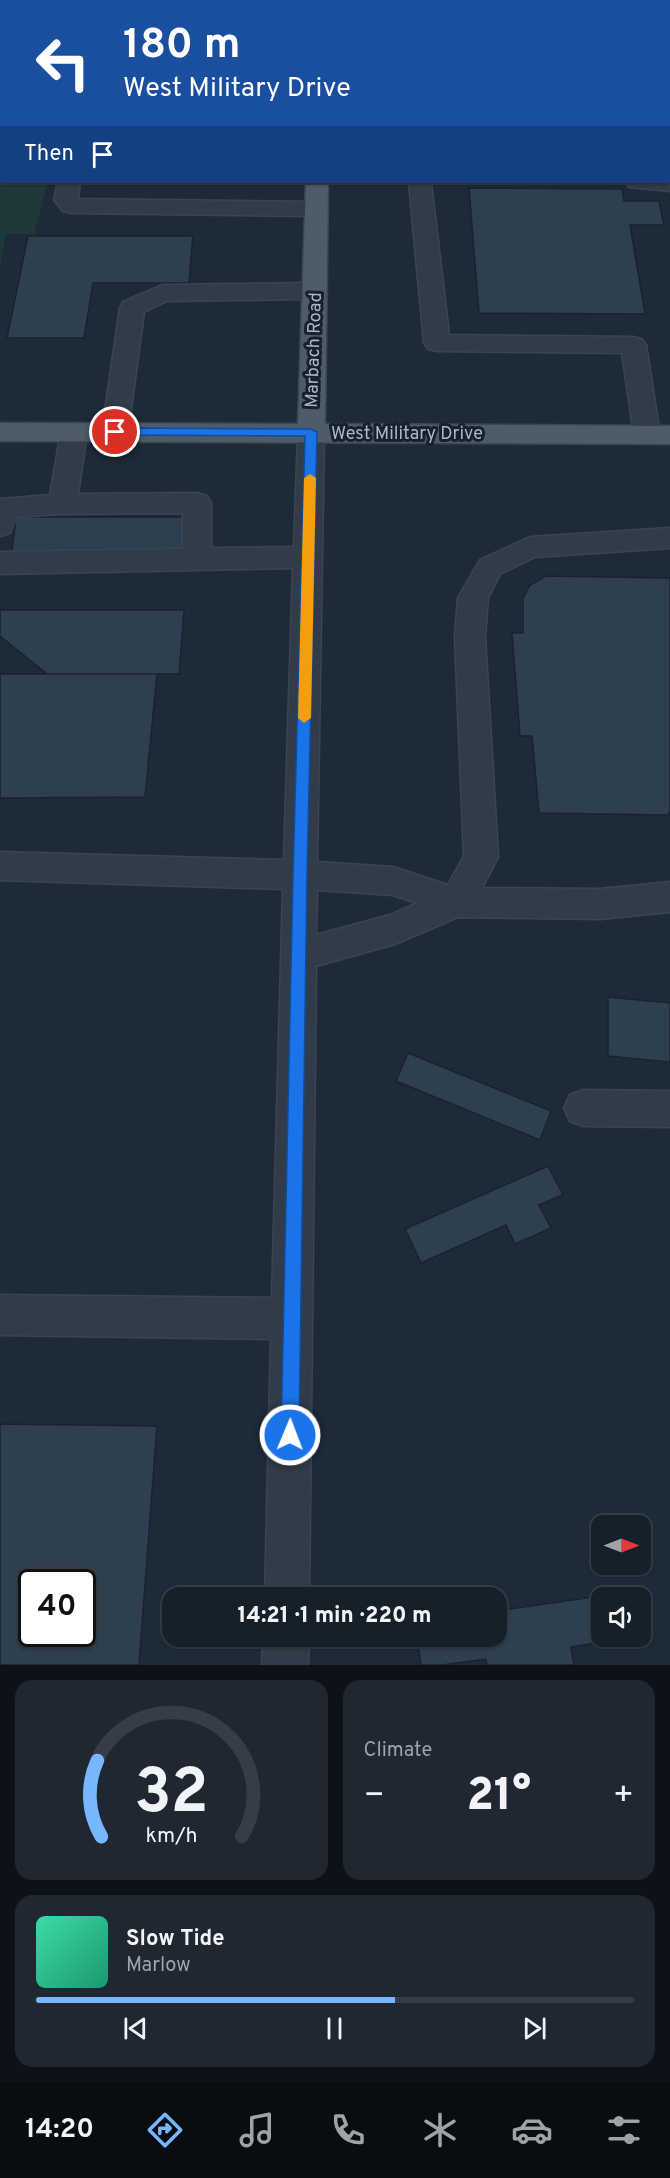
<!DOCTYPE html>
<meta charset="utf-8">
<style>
:root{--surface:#16202a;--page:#1f2832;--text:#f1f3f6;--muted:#9ea3a8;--line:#353e47;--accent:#76b7ff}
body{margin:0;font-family:Overpass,sans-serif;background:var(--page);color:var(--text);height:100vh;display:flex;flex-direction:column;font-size:22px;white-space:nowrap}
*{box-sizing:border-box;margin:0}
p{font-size:20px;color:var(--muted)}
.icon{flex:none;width:33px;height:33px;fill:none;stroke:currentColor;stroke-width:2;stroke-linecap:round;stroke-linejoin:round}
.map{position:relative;height:1665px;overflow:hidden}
.side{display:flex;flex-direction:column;gap:15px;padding:15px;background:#0c1217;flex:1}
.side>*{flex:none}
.hud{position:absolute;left:0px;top:0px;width:670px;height:183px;box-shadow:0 2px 4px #0004,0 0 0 2px var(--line);background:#1a4fa0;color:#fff;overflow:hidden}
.needle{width:39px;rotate:90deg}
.fabs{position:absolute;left:591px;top:1515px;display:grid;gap:12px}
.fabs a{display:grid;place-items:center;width:60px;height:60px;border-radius:12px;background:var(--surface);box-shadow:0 2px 4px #0004,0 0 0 2px var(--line);font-size:30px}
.speed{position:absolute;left:18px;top:1569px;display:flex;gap:12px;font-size:30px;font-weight:700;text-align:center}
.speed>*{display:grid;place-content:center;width:78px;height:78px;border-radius:50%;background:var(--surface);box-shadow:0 2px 4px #0004,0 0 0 2px var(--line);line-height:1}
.speed .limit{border:3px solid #111;border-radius:9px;background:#fff;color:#111}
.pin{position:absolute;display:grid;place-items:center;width:51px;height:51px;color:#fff;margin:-26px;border:3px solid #fff;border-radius:50%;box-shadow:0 2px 6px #0007}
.me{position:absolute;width:66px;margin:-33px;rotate:1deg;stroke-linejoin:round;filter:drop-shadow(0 0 4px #0008)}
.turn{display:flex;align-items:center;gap:21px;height:126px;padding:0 24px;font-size:27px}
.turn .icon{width:78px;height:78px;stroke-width:2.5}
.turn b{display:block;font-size:42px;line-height:51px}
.then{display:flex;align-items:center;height:57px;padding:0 24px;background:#0003;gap:12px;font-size:22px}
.big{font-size:45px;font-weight:800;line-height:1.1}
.side .widget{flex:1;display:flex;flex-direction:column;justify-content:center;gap:9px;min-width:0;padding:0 21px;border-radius:18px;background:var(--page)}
.side .dial{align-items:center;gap:0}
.dial svg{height:156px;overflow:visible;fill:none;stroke:var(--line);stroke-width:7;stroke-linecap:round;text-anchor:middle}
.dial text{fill:var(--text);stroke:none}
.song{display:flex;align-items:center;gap:18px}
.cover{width:72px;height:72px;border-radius:9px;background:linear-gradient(135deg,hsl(160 70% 55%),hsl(160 70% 35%))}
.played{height:6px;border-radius:3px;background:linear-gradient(90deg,var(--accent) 60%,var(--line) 60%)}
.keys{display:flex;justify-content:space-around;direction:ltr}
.heat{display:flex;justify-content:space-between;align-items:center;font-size:33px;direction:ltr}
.side .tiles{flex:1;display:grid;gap:15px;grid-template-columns:1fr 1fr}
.widget:last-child{grid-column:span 2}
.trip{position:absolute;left:162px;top:1587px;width:345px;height:60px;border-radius:18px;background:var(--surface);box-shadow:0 2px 4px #0004,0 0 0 2px var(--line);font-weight:800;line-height:60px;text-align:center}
.menu{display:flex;height:96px;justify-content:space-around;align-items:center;background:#090d11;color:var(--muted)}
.menu .icon{width:42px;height:42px}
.menu .on{color:var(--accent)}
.menu b{font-size:27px;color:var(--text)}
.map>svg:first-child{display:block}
.green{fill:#1f3839}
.building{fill:#2e3f4f;stroke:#18232e;stroke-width:1.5;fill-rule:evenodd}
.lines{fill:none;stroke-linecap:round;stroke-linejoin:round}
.minor-casing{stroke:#3a4551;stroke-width:3}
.major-casing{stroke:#3a4551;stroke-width:3}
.minor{fill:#313c48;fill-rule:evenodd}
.major{fill:#4e5c69;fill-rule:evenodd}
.route{fill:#1a73e8;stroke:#114b97;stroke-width:1.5}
.slow{fill:#f59e0b}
.labels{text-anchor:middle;stroke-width:6;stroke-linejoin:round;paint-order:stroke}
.street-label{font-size:18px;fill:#aab7c6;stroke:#16212c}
</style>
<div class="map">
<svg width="670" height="1665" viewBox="0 0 670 1665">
<rect width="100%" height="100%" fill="#1d2b38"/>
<!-- green -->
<path class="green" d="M 0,46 L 2,182 L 48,182 L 34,234 L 6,234 L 0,267 Z"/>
<!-- building -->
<path class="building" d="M 25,0 L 115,0 L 24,1 Z
M 131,0 L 208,0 L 131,2 Z
M 396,0 L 474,0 L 474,2 L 396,2 Z
M 469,188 L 622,189 L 624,201 L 659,201 L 664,225 L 630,225 L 645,314 L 479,313 Z
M 28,236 L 193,236 L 189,283 L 93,283 L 84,338 L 7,338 Z
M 16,517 L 196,517 L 194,550 L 12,551 Z
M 546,576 L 670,578 L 670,812 L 667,815 L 539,813 L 532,736 L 520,736 L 512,633 L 523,633 L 523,598 L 530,585 Z
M 0,610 L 184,610 L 179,674 L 47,674 L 0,636 Z
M 0,674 L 157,674 L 145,797 L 0,798 Z
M 608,997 L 670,1003 L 670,1062 L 608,1056 Z
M 408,1053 L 551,1111 L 540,1140 L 396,1081 Z
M 548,1166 L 563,1195 L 539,1205 L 551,1228 L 515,1244 L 506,1225 L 421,1263 L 405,1229 Z
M 0,1424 L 157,1426 L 139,1665 L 0,1665 ZM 32,1582 L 82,1582 L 82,1634 L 32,1634 Z
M 607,1595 L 608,1598 L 602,1598 L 602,1636 L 616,1636 L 617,1640 L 571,1647 L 574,1665 L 487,1665 L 486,1659 L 442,1665 L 421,1665 L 417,1636 L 496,1636 L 496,1611 Z"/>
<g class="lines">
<!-- minor casing -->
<g class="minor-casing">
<path id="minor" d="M 224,0 L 244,0 L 244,2 L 224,2 Z
M 626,0 L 646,0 L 647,2 L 627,2 Z
M 669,7 L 670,7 L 670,20 L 669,20 Z
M 0,23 L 2,23 L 2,35 L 0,35 Z
M 669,177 L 670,191 L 629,187 L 626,182 L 669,182 Z
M 58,182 L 80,182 L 78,199 L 316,202 L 324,204 L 328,209 L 324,214 L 316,216 L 71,213 L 63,211 L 54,200 Z
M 409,182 L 431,182 L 449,335 L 633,337 L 642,339 L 646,345 L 660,435 L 656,441 L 647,444 L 638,441 L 634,435 L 622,353 L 437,351 L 428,349 L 424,343 Z
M 315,283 L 324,286 L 327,291 L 324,296 L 315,299 L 167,301 L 144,312 L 128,432 L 124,438 L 115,441 L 106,438 L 102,432 L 120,308 L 123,302 L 163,285 Z
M 74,423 L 83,426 L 87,432 L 78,494 L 197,493 L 207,496 L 211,503 L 211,548 L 294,547 L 298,433 L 302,427 L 311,424 L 320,427 L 324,433 L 317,862 L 393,867 L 448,885 L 464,856 L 455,637 L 458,598 L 480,560 L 530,537 L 670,528 L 670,548 L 535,557 L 500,574 L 488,598 L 485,637 L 498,857 L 482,888 L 600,889 L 670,882 L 670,912 L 600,919 L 458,917 L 395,944 L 316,966 L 309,1598 L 265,1598 L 271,1339 L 0,1335 L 0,1295 L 272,1298 L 283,889 L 0,880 L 0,852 L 284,860 L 293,568 L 0,574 L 0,552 L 183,549 L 183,513 L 62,514 L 16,517 L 10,533 L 0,536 L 0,499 L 50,495 L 61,432 L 65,426 ZM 317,890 L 393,895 L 417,903 L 390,915 L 316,935 Z
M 583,1090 L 670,1091 L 670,1127 L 583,1126 L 570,1121 L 564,1108 L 570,1095 Z
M 263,1636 L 309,1636 L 308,1665 L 262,1665 Z"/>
</g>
<!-- major casing -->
<g class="major-casing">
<path id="major" d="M 310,0 L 330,0 L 330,2 L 310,2 Z
M 306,182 L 328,182 L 325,424 L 670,426 L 670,444 L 0,441 L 0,423 L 298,424 Z"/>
</g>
<!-- minor -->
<use href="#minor" class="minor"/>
<!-- major -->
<use href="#major" class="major"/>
</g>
<!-- route -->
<path class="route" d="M 115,428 L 311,429 L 317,432 L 307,875 L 299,1435 L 296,1441 L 290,1444 L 284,1441 L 281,1435 L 293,875 L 305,436 L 111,435 L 111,429 Z"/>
<!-- slow -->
<path class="slow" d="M 310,474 L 316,478 L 311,718 L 304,723 L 298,718 L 304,478 Z"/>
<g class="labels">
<!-- street labels -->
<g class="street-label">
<text transform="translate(313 350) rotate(-88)" y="6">Marbach Road</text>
<text x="407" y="439">West Military Drive</text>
</g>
</g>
</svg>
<div class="fabs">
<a><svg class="needle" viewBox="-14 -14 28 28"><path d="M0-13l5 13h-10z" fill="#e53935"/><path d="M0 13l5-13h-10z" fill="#9ea3a8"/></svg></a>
<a><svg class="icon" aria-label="sound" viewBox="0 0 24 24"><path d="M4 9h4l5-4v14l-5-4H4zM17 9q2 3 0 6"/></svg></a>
</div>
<div class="speed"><div class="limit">40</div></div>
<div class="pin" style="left:115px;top:432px;background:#d93025"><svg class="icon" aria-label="arrive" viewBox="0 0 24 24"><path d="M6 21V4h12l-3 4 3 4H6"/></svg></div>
<svg class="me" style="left:290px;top:1435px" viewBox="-20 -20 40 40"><circle r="17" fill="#1a73e8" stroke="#fff" stroke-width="3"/><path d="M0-11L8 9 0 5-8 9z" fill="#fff"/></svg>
<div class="trip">14:21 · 1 min · 220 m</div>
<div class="hud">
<div class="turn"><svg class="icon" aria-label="left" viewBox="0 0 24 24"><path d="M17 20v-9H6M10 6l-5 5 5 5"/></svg><div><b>180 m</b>West Military Drive</div></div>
<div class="then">Then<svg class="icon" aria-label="arrive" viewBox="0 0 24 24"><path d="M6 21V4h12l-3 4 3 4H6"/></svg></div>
</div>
</div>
<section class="side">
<div class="tiles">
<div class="widget dial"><svg viewBox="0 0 100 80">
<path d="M14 69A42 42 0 1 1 86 69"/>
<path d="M14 69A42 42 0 0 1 12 30" stroke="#76b7ff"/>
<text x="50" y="56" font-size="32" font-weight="700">32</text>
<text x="50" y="72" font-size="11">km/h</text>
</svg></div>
<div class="widget"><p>Climate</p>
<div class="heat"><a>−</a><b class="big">21°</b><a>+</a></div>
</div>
<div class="widget">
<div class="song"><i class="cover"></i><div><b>Slow Tide</b><p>Marlow</p></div></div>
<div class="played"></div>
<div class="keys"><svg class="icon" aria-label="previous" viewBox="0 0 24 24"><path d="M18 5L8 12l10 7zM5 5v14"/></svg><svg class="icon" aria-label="pause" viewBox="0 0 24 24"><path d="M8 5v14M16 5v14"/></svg><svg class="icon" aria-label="next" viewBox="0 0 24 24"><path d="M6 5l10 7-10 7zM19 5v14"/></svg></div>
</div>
</div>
</section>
<nav class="menu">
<b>14:20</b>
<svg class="icon on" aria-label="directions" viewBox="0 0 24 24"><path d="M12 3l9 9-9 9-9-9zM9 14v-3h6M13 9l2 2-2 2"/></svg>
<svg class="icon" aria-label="music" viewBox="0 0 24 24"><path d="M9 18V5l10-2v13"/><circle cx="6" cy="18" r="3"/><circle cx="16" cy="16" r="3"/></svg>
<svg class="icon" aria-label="phone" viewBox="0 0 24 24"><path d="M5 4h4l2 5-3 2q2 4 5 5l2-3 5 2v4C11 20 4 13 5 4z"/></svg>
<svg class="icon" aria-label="climate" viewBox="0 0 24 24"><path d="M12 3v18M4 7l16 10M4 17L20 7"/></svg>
<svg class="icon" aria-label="car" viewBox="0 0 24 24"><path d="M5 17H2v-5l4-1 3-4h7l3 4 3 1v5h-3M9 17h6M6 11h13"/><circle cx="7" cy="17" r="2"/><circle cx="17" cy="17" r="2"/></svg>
<svg class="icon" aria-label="filters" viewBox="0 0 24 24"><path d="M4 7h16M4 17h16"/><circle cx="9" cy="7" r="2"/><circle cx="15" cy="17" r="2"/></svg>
</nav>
